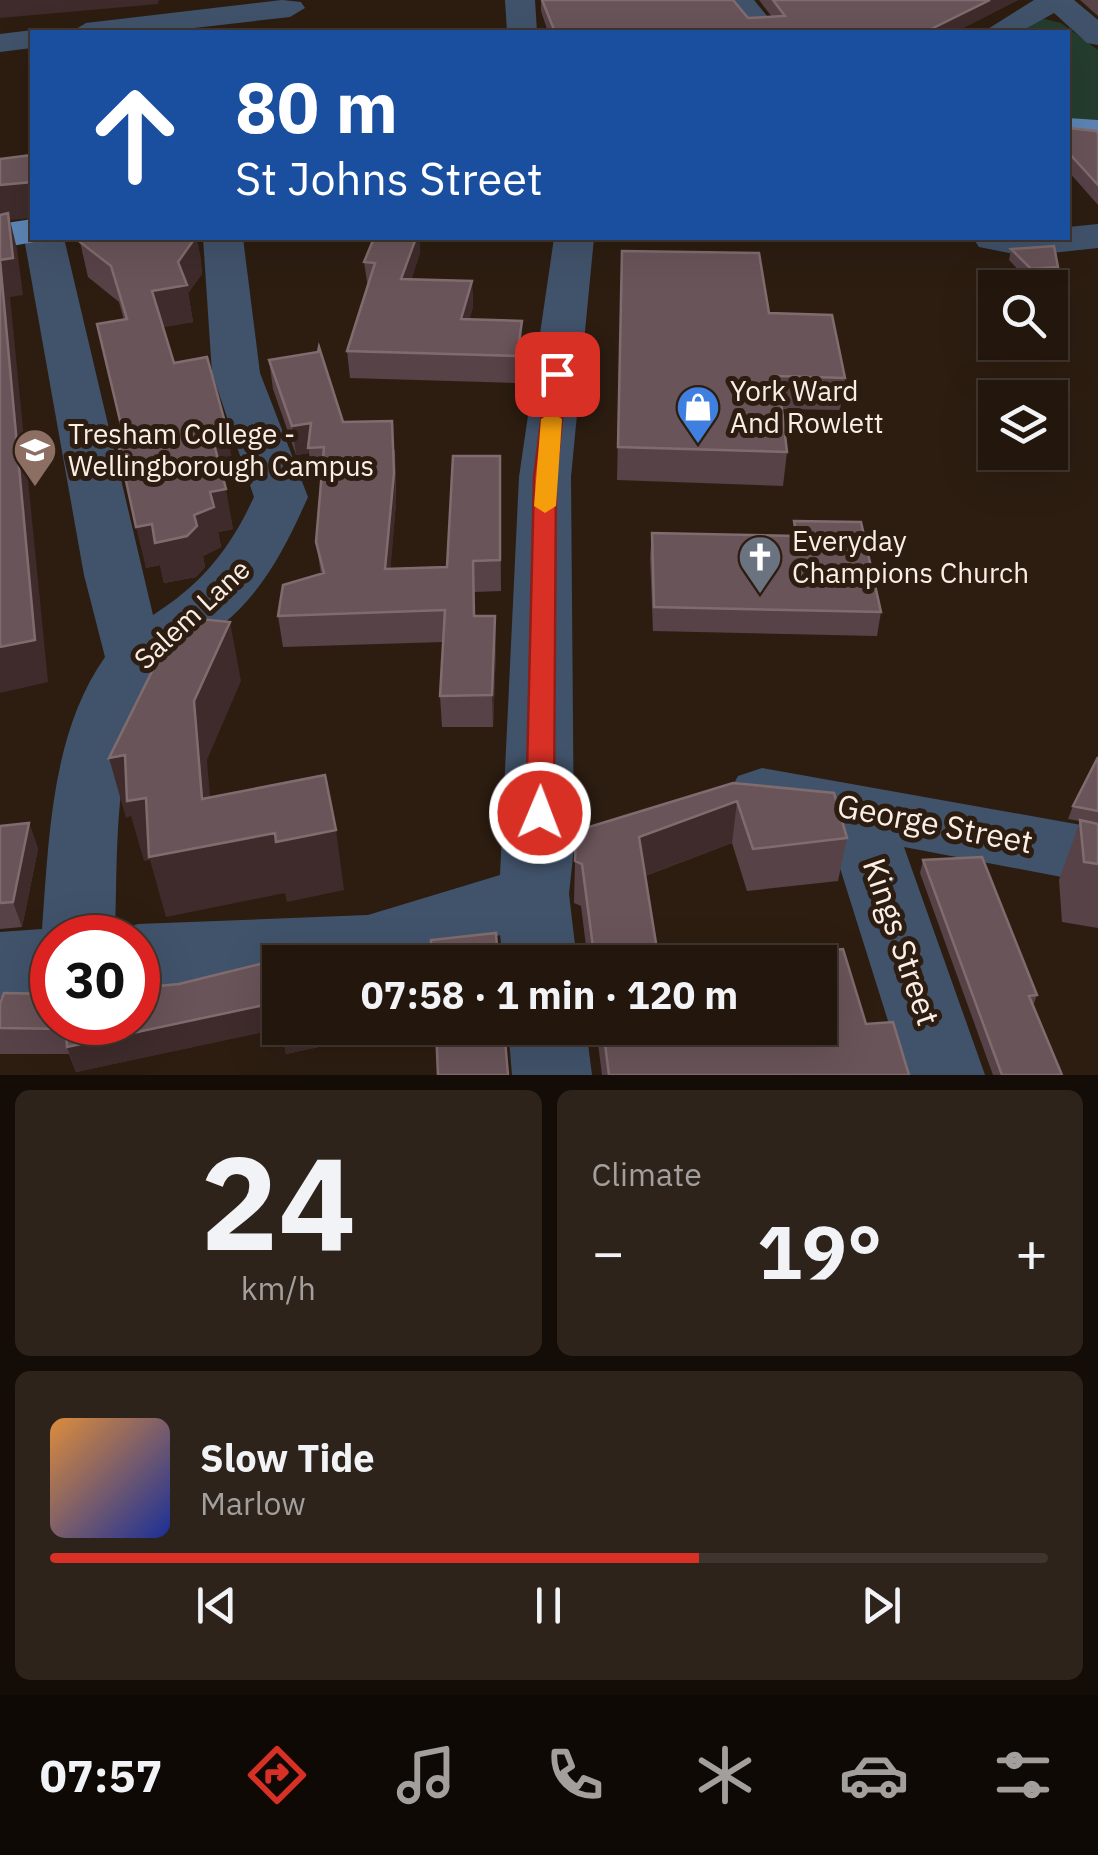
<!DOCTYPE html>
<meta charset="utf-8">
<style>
:root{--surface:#22160d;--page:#2e231b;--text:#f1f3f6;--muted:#a29f9d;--line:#3f352e;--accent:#d93025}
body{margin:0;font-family:"IBM Plex Sans",sans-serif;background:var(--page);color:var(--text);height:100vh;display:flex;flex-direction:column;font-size:38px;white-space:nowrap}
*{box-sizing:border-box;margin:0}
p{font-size:32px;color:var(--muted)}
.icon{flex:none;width:55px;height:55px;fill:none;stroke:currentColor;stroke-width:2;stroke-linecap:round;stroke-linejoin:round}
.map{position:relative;height:1075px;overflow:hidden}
.details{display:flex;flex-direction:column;gap:15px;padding:15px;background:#130c07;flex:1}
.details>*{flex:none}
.guide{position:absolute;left:30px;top:30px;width:1040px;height:210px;border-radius:0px;box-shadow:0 10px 40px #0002,0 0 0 2px var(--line);background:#1a4fa0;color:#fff;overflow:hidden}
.buttons{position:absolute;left:978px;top:270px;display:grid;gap:20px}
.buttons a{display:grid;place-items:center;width:90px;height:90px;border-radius:0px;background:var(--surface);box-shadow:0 10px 40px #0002,0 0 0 2px var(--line);font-size:50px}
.speed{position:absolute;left:30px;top:915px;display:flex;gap:20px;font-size:50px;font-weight:700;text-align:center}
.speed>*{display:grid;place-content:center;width:130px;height:130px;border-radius:50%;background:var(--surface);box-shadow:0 10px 40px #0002,0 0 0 2px var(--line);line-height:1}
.speed .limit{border:15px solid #d22;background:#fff;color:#111}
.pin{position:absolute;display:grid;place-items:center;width:85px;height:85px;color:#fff;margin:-42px;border-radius:20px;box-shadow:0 5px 15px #0006}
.me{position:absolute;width:110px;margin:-55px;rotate:1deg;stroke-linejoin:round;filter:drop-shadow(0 0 8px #0008)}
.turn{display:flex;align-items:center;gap:35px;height:210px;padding:0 40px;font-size:45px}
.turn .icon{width:130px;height:130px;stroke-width:2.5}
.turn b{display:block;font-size:70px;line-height:85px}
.big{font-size:75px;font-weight:700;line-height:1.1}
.details .card{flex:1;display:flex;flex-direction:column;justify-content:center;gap:15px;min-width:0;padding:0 35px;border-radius:15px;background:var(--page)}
.details .dial{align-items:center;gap:0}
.dial b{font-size:130px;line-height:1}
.song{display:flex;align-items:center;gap:30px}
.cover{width:120px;height:120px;border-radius:15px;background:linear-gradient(135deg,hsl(30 70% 55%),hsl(230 70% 35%))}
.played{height:10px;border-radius:5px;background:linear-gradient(90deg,var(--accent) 65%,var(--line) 65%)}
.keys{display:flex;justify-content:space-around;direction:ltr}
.heat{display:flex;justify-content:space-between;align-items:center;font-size:55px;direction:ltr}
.details .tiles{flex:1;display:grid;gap:15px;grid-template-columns:1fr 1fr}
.card:last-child{grid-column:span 2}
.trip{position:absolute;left:262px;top:945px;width:575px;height:100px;border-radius:0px;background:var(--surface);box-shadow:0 10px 40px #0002,0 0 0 2px var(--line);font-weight:700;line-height:100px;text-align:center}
.tabs{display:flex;height:160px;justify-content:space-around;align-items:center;background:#0e0905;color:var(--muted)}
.tabs .icon{width:70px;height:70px}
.tabs .current{color:var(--accent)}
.tabs b{font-size:45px;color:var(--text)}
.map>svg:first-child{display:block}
.green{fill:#243d2e}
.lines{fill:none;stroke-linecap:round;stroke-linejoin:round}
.minor{fill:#41536b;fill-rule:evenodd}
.major{fill:#5d85b5;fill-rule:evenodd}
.wall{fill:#574248}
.shaded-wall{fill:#3f2b2b}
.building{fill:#695459;stroke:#806c6f;stroke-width:2.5}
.route{fill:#d93025;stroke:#8d1f18;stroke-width:2.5}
.slow{fill:#f59e0b}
.labels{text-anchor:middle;stroke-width:10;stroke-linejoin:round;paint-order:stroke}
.poi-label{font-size:28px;fill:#faeee6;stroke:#2d1d11;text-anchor:start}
.street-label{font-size:28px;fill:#faeee6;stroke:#2d1d11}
.near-street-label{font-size:32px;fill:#faeee6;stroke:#2d1d11}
</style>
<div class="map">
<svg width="1098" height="1075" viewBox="0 0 1098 1075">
<rect width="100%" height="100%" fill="#2d1d11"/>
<!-- green -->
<path class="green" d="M 1040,18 L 1061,23 L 1098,50 L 1098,121 L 1068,119 L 1068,32 L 1010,32 Z"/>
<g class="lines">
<!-- minor -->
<path class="minor" d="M 282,0 L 301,2 L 305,8 L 290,17 L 159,32 L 71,32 L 86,23 Z
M 505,0 L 535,0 L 537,32 L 507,32 Z
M 723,0 L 754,0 L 780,32 L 749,32 Z
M 1034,0 L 1074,0 L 1098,20 L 1098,45 L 1087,43 L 1054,13 L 1020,32 L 983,32 Z
M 32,30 L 43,32 L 32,32 L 32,48 L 0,52 L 0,34 Z
M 1098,224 L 1098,248 L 1024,256 L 979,247 L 973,238 L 1068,238 L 1068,227 Z
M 32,229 L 32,238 L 64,238 L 153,615 C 202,584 230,549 254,497 L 212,373 L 203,238 L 243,238 L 260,373 L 308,497 C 287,544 264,591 223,624 C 201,641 173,653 157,676 C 112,737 118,859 115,932 L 138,924 L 368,915 L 500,875 L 519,477 L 554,238 L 594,238 L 571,477 L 574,847 L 569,894 L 577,962 L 503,962 L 500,935 L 417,962 L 280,962 L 280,982 L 138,988 L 138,938 L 52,938 L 52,992 L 0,998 L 0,932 L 42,929 C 49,838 51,734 105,657 L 84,575 L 24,238 Z
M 762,768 L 1098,828 L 1098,884 L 904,847 L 985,1075 L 905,1075 L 829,833 L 738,812 L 728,794 L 738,776 Z
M 508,1028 L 586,1028 L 592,1075 L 512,1075 Z"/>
<!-- major -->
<path class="major" d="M 1068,118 L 1098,120 L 1098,142 L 1068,140 Z
M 32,219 L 32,238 L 46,240 L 0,248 L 0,224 Z"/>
</g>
<!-- wall -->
<path class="wall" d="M 541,0 L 733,0 L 748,18 L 772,17 L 759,0 L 1018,0 L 955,32 L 548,32 L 541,11 Z
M 1080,0 L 1098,0 L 1098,16 Z
M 1068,128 L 1098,134 L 1098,205 L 1068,171 Z
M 374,238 L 419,238 L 420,253 L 411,280 L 472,281 L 473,307 L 469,320 L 522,347 L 517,383 L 350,378 L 347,351 L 368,288 L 364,262 Z
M 80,242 L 200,254 L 202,274 L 188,293 L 193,322 L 163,327 L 174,363 L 233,465 L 220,468 L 233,529 L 218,532 L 221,547 L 203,556 L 205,567 L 196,577 L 164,583 L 160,565 L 146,568 L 122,429 L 124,320 L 119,302 L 88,277 Z
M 1011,249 L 1058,267 L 1055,277 L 1028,280 L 1009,260 Z
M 622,251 L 769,313 L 845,378 L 840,410 L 782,409 L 787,452 L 783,486 L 617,480 Z
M 269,360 L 343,422 L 395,450 L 396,503 L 390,569 L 447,567 L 500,456 L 501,591 L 474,592 L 475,616 L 496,648 L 493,727 L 442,727 L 440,696 L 443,642 L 283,647 L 278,616 L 321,574 L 316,542 L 322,477 L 312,478 L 309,453 L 296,455 L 273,389 Z
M 794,521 L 881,612 L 877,636 L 653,631 L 650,557 L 652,533 L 792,536 Z
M 1098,757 L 1098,928 L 1062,922 L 1059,880 L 1080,821 L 1068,819 L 1073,806 Z
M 733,783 L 847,838 L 838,881 L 747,891 L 732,843 L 645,876 L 659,962 L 588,962 L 581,906 L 574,903 L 575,861 Z
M 29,823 L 38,849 L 22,927 L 0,929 L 0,826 Z
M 923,860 L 1037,995 L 1033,1006 L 1062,1075 L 993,1075 L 920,873 Z
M 843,949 L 866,1024 L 893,1022 L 909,1075 L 602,1075 L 596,1028 L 697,1028 L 698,1038 L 749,1034 L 747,1028 L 820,1028 L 820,962 L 746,962 L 747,958 Z
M 276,960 L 278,969 L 280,1028 L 373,1028 L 374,1035 L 286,1054 L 281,1028 L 76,1072 L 69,1054 L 0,1054 L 0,1028 L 52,1022 L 179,984 Z"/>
<!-- shaded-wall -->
<path class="shaded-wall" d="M 0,0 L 159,0 L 158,4 L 0,18 Z
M 990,0 L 1018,0 L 955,32 L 925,32 Z
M 32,182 L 32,218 L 10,220 L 17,249 L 23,295 L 10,297 L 48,682 L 0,693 L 0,185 Z
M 195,238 L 197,238 L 200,254 L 202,274 L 188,293 L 193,322 L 159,328 L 152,291 Z
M 416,238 L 419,238 L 420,253 L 403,305 L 401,279 Z
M 472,281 L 473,307 L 462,345 L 461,319 Z
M 522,321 L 522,347 L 517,383 L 517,356 Z
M 392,421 L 396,503 L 388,600 L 385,569 Z
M 311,423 L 309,453 L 296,455 L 292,426 Z
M 226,426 L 233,465 L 217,468 L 210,429 Z
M 226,489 L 233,529 L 218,532 L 221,547 L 203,556 L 205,567 L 196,577 L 164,583 L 160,565 L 146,568 L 136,527 L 194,515 L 210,492 Z
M 495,616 L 496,648 L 493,727 L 492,695 Z
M 230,622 L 241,681 L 207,760 L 214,845 L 275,833 L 336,830 L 344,890 L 287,902 L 285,893 L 166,917 L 150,860 L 144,861 L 131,816 L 126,818 L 109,758 L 125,755 L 146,798 L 202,799 L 194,701 Z
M 737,801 L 732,843 L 636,879 L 639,837 Z
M 29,823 L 38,849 L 22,927 L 13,902 Z
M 278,1002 L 283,1028 L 76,1072 L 67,1047 Z
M 286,1028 L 373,1028 L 374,1035 L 286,1054 L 281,1029 Z"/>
<!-- building -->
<path class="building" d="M 542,0 L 733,0 L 748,18 L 785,16 L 773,0 L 990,0 L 925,32 L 555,32 Z
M 1068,128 L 1096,131 L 1098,134 L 1098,185 L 1068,152 Z
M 32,155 L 32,182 L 0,185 L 0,159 Z
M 8,213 L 13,258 L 0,260 L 35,640 L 0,647 L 0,215 Z
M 84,238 L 195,238 L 178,262 L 187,285 L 152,291 L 174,363 L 207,357 L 226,426 L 210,429 L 226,489 L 210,492 L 214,507 L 194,515 L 197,526 L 187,536 L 155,543 L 152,524 L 136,527 L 115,430 L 122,429 L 97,324 L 127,319 L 111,266 L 80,242 Z
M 374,238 L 416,238 L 401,279 L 472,281 L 461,319 L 522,321 L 517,356 L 347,351 L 375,263 L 364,262 Z
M 1054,246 L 1058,267 L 1031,269 L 1011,249 Z
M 622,251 L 759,253 L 769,313 L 832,315 L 845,378 L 778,376 L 787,452 L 618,447 Z
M 319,347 L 343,422 L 392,421 L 394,473 L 385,569 L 447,567 L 453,456 L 500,456 L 500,560 L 473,561 L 474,616 L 495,616 L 492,695 L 440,696 L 445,610 L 278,616 L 283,585 L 324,573 L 316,542 L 324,447 L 308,448 L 311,423 L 292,426 L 269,360 L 318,352 Z
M 794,521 L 861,522 L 881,612 L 654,607 L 652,533 L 797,536 Z
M 179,617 L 230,622 L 194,701 L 202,799 L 325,775 L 336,830 L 276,842 L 275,833 L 149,857 L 146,798 L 127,801 L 125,755 L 109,758 Z
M 1098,757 L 1098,811 L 1073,806 Z
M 733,783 L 834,793 L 847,838 L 753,849 L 737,801 L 639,837 L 659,962 L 595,962 L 582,864 L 575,861 L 576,831 Z
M 1080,820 L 1098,824 L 1098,864 L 1084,862 Z
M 29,823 L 13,902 L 0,903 L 0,826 Z
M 982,857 L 1037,995 L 1029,996 L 1062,1075 L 1002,1075 L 923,860 Z
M 496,933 L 498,962 L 432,962 L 431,940 Z
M 843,949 L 866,1024 L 893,1022 L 909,1075 L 609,1075 L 603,1028 L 697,1028 L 698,1038 L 766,1032 L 764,1028 L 820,1028 L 820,962 L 748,962 L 747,958 Z
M 362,954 L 363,962 L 315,962 Z
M 276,960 L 275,970 L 280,969 L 280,1021 L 278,1002 L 67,1047 L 66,1029 L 0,1028 L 0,1003 L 4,993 L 52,994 L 52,1022 L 138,1022 L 138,988 L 179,984 Z
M 436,1028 L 504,1028 L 508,1075 L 438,1075 Z"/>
<!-- route -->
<path class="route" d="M 557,368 L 567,374 L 556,477 L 554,813 L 550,821 L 530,821 L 526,813 L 534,477 L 547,374 Z"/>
<!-- slow -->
<path class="slow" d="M 552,413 L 562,419 L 556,506 L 545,513 L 534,506 L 541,419 Z"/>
<!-- icons -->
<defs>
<g id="shop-pin" transform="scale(2.25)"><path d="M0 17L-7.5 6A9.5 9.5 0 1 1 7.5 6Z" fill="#3f7fe0" stroke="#2d1d11"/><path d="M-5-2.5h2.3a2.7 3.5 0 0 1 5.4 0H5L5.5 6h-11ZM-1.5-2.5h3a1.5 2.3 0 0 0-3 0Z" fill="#fff"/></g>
<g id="university-pin" transform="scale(2.25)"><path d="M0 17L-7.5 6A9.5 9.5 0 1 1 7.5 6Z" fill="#8d6e63" stroke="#2d1d11"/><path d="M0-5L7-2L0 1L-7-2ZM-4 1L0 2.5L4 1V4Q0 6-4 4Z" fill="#fff"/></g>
<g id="church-pin" transform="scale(2.25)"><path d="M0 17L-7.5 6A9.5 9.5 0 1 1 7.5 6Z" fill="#6b7280" stroke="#2d1d11"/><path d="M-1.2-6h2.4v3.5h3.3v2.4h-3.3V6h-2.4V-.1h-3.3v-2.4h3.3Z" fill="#fff"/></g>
</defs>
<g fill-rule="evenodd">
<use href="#shop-pin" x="698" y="407"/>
<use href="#university-pin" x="35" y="450"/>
<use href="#church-pin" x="760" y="557"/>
</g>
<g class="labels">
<!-- poi labels -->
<g class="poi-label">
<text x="730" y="401">York Ward<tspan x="730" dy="32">And Rowlett</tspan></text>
<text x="68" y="444">Tresham College -<tspan x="68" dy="32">Wellingborough Campus</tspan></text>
<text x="792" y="551">Everyday<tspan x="792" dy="32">Champions Church</tspan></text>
</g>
<!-- street labels -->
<g class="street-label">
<text transform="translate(192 614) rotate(-43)" y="10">Salem Lane</text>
</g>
<!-- near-street labels -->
<g class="near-street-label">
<text transform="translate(935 824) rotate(11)" y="11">George Street</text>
<text transform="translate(901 942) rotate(71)" y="11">Kings Street</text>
</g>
</g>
</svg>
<div class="buttons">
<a><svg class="icon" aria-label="search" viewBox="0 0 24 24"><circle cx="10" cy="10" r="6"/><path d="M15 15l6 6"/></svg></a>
<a><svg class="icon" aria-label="layers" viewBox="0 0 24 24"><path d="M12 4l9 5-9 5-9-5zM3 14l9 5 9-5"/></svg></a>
</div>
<div class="speed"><div class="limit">30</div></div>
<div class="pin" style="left:557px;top:374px;background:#d93025"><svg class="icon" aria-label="arrive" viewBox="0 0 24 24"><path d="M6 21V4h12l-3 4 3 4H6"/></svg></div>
<svg class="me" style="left:540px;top:813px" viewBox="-20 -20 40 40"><circle r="17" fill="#d93025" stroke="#fff" stroke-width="3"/><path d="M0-11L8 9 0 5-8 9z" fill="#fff"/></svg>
<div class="trip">07:58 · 1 min · 120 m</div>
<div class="guide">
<div class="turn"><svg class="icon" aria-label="ahead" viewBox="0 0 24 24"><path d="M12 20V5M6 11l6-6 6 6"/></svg><div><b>80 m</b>St Johns Street</div></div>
</div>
</div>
<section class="details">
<div class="tiles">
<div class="card dial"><b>24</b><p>km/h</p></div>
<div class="card"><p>Climate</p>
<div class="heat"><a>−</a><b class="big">19°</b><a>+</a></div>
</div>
<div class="card">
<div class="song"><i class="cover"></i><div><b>Slow Tide</b><p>Marlow</p></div></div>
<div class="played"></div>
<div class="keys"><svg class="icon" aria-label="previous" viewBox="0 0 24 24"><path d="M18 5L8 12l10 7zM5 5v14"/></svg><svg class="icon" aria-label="pause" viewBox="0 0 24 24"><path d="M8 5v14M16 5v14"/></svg><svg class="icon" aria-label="next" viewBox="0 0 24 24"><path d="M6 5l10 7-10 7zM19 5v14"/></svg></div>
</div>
</div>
</section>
<nav class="tabs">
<b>07:57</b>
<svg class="icon current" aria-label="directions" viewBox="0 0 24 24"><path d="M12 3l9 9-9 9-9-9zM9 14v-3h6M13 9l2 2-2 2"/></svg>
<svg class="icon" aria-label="music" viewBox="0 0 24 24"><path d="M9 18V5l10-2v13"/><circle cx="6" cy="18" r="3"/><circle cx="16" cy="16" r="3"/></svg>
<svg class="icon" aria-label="phone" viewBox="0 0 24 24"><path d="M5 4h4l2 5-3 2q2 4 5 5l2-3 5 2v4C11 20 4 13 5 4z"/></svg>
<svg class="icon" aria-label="climate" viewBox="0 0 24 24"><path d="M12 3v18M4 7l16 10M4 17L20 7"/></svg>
<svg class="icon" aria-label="car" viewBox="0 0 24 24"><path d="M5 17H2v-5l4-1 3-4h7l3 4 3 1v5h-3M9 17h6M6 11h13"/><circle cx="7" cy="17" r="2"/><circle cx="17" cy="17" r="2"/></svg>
<svg class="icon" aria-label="filters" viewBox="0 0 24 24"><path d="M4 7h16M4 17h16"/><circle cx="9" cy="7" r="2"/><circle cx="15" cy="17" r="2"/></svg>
</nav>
